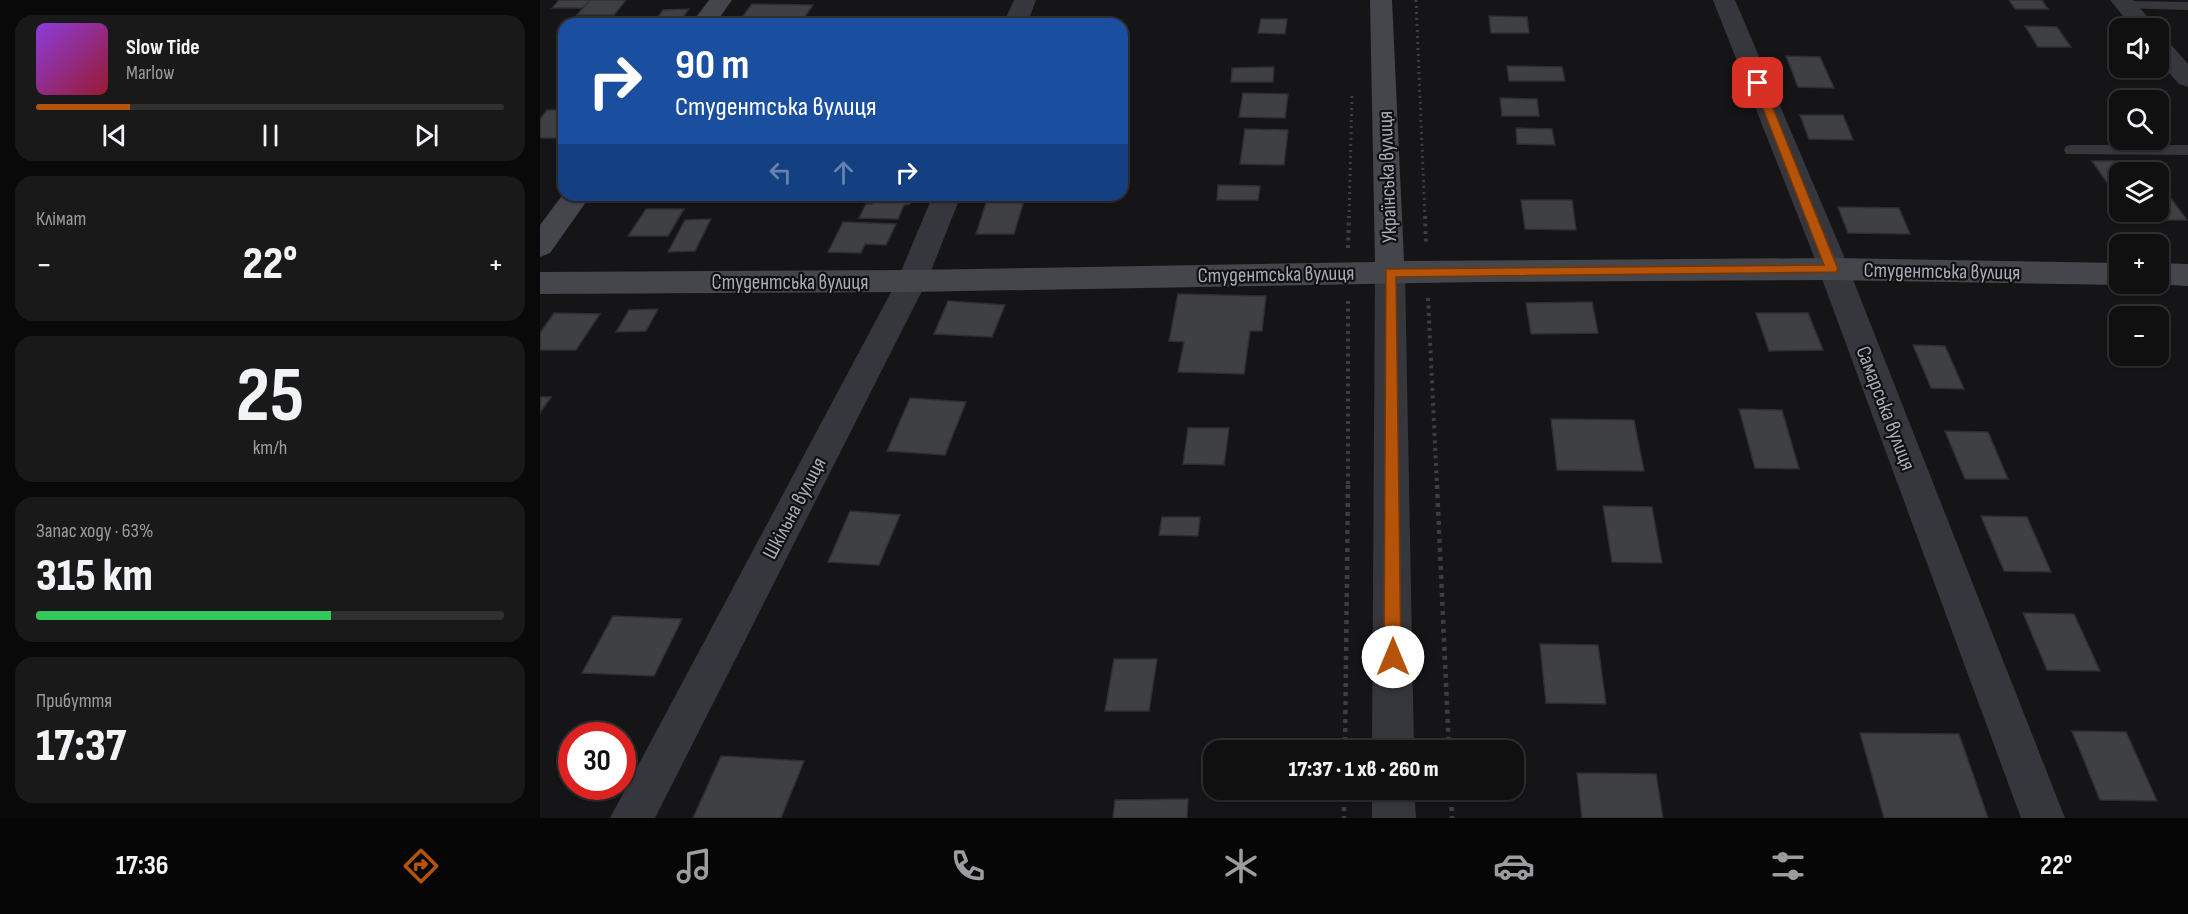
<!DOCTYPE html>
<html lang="uk">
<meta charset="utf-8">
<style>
:root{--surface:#101011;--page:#19191a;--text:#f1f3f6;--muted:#9c9d9f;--line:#303031;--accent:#b45309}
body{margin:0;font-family:"Sofia Sans Condensed",sans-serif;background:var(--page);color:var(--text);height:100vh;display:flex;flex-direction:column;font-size:22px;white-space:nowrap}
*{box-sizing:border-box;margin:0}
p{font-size:20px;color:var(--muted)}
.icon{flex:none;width:33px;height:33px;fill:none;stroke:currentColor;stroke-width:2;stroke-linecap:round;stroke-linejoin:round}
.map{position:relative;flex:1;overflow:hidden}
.details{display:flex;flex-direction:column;gap:15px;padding:15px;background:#090909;width:540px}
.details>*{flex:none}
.banner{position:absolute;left:18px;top:18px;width:570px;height:183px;border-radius:18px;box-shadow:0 2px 4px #0004,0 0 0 2px var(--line);background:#1a4fa0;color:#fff;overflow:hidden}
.buttons{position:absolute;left:1569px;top:18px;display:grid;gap:12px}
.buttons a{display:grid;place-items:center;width:60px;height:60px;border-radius:12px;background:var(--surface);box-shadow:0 2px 4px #0004,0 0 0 2px var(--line);font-size:30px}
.speed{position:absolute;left:18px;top:722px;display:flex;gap:12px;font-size:30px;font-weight:700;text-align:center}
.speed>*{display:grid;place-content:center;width:78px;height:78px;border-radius:50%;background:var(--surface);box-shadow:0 2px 4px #0004,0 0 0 2px var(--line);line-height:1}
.speed .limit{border:9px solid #d22;background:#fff;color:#111}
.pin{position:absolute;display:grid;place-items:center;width:51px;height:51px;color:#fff;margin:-26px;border-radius:12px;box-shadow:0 3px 9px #0006}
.me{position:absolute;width:66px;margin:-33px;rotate:0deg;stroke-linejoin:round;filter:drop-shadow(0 0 4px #0008)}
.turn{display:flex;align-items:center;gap:21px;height:126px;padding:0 18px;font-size:27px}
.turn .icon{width:78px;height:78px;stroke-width:2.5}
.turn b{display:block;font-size:42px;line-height:51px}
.lanes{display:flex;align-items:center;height:57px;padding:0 18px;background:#0003;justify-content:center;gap:30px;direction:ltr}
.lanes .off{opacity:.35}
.big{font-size:45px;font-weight:800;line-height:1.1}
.details .tile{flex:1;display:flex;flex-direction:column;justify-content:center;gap:9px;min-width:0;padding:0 21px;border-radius:18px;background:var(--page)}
.details .dial{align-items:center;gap:0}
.dial b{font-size:78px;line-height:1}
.song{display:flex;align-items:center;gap:18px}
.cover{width:72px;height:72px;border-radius:9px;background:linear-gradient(135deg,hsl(270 70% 55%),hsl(350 70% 35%))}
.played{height:6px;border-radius:3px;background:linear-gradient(90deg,var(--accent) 20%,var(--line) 20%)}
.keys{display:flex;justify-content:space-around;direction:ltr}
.heat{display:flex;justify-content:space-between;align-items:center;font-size:33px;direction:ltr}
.charge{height:9px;border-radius:4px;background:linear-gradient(90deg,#34c759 63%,var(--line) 0)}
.trip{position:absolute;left:663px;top:740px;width:321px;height:60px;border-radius:18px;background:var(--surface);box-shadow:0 2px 4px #0004,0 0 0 2px var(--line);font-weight:800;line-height:60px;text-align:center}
.dock{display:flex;height:96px;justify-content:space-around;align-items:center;background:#060607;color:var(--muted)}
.dock .icon{width:42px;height:42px}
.dock .current{color:var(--accent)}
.dock b{font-size:27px;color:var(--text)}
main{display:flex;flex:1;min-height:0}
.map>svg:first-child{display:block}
.building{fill:#3f4044;stroke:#2f2f33;stroke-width:1.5}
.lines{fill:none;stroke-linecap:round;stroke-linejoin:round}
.path-far2{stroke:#3c3e43;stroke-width:3;stroke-dasharray:2 4;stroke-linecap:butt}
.path-far1{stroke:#3c3e43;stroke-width:4;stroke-dasharray:3 4.5;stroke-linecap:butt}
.path{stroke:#3c3e43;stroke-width:4.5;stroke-dasharray:4 5;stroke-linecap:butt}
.lane{fill:#36373c;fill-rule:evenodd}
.street{fill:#36373c;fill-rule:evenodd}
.secondary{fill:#44464c;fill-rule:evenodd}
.route{fill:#b45309;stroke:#753606;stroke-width:1.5}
.labels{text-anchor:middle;stroke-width:4.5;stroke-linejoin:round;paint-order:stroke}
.street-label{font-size:21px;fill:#a7acb7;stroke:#101012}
</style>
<main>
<section class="details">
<div class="tile">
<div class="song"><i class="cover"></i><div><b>Slow Tide</b><p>Marlow</p></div></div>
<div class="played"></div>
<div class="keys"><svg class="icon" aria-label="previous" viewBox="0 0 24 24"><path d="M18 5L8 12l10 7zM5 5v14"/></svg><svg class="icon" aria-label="pause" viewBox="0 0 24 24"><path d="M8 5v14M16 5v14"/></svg><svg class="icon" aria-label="next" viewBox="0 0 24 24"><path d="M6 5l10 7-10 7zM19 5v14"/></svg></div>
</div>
<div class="tile"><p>Клімат</p>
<div class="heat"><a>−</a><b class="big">22°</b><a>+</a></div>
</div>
<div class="tile dial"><b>25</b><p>km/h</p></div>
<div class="tile"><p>Запас ходу · 63%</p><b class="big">315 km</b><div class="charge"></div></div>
<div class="tile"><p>Прибуття</p><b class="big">17:37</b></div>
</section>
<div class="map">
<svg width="1648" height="818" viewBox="0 0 1648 818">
<rect width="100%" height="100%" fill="#151517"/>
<!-- building -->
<path class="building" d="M 19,0 L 50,0 L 43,8 L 12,8 Z
M 50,0 L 86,0 L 74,15 L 37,15 Z
M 1469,0 L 1502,0 L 1508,9 L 1475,9 Z
M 212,4 L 273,5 L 260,24 L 197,24 Z
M 149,9 L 141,20 L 115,21 L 123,10 Z
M 949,16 L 987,17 L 989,33 L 951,33 Z
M 721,19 L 747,19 L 745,34 L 718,33 Z
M 1485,26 L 1517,27 L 1531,47 L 1498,47 Z
M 1246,56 L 1280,57 L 1294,88 L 1258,87 Z
M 967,66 L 1022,67 L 1025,81 L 969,81 Z
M 734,67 L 733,82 L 691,82 L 692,68 Z
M 703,93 L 748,94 L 745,118 L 699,117 Z
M 960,98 L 997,99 L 999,116 L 962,116 Z
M 7,110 L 24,110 L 24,138 L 0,138 L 0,119 Z
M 1260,115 L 1303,115 L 1313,140 L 1269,139 Z
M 976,128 L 1012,129 L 1015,145 L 977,144 Z
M 705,129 L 748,130 L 744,165 L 700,164 Z
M 1552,161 L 1604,161 L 1612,172 L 1580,172 L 1580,201 Z
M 1618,181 L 1647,220 L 1593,220 L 1587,212 L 1618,212 Z
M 678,185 L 720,186 L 718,200 L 677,200 Z
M 336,195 L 374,195 L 370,204 L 364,205 L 358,219 L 319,218 L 326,204 L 332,204 Z
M 448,197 L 485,197 L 474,234 L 436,234 Z
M 981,200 L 1032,200 L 1036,230 L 985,229 Z
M 1298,207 L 1359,208 L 1370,234 L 1308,233 Z
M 106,209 L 144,209 L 128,236 L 88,236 Z
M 171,219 L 155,251 L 128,252 L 145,220 Z
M 303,222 L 356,224 L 346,245 L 325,244 L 321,253 L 288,252 Z
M 638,294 L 726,296 L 722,331 L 710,331 L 704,374 L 638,372 L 644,342 L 629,341 Z
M 408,301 L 465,305 L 452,337 L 394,334 Z
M 1052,302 L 1058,333 L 991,334 L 986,303 Z
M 118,309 L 106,331 L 76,332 L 89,310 Z
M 14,313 L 60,314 L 36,350 L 0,350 L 0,333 Z
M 1216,313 L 1268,313 L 1283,350 L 1229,351 Z
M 1373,345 L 1405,346 L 1424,389 L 1391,388 Z
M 0,397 L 11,397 L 0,413 Z
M 370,398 L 426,402 L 405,455 L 347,451 Z
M 1199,409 L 1242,410 L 1259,469 L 1215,468 Z
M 1011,419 L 1094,420 L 1104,471 L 1017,470 Z
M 648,428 L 689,428 L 684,465 L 643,464 Z
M 1405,431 L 1448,432 L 1468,479 L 1425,479 Z
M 1063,506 L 1112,507 L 1122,563 L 1072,562 Z
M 310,511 L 360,515 L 339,565 L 288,562 Z
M 1441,516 L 1487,517 L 1511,572 L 1464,571 Z
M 622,517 L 660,517 L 658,536 L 619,535 Z
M 1483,613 L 1534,614 L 1560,671 L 1507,670 Z
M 73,616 L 142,619 L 114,676 L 42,673 Z
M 1000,644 L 1058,645 L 1066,704 L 1006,703 Z
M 574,659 L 617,659 L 609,711 L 565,711 Z
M 1532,731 L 1586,732 L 1617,801 L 1560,800 Z
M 1320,733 L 1419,734 L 1448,818 L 1344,818 Z
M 181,756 L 264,761 L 241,818 L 153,818 Z
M 1037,773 L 1116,774 L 1123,818 L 1042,818 Z
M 648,799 L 647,818 L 573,818 L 575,800 Z"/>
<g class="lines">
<!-- path-far2 -->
<path class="path-far2" d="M 876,0 L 885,218
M 809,218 L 812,94"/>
<!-- path-far1 -->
<path class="path-far1" d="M 885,216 L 886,246
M 808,248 L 809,216
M 888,298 L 897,486
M 808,301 L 808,486"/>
<!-- path -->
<path class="path" d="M 897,485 L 909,750
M 805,750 L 808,485
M 804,789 L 804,818
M 911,789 L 912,818"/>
<!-- lane -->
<path class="lane" d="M 1586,1 L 1648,2 L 1648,10 L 1581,8 L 1579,5 Z
M 1532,145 L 1648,145 L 1648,155 L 1526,154 L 1524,150 L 1526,146 Z"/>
<!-- street -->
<path class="street" d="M 474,0 L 496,0 L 487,24 L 463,24 Z
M 1173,0 L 1195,0 L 1301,249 L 1525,818 L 1481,818 L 1271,249 Z
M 1570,0 L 1593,0 L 1617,28 L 1593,28 Z
M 1618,37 L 1626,39 L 1648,64 L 1648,87 L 1639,84 L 1618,60 Z
M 393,195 L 421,195 L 387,281 L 115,818 L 70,818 L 357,281 Z
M 850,261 L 860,264 L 865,272 L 874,750 L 832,750 L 835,272 L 840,264 Z
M 832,789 L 874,789 L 876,818 L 832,818 Z"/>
<!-- secondary -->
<path class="secondary" d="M 169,0 L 192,0 L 175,24 L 151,24 Z
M 830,0 L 852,0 L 864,261 L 1292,258 L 1580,263 L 1580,284 L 1585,284 L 1580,285 L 1292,280 L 937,282 L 372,292 L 0,294 L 0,272 L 372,270 L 835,262 Z
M 24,193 L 24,195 L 51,195 L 10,253 L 0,257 L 0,225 Z
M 1618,263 L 1648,264 L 1648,286 L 1613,284 L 1618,284 Z"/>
</g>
<!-- route -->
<path class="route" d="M 1218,80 L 1223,83 L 1298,269 L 1296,272 L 856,277 L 861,657 L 858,662 L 853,665 L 847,662 L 844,657 L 846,269 L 1284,265 L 1213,83 Z"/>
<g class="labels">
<!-- street labels -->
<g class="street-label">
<text transform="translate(847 177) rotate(-92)" y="7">Українська вулиця</text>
<text transform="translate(1402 271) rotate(1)" y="7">Студентська вулиця</text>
<text transform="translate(736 274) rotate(-1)" y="7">Студентська вулиця</text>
<text x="250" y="289">Студентська вулиця</text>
<text transform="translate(1346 408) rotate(69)" y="7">Самарська вулиця</text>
<text transform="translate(254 508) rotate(-62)" y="7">Шкільна вулиця</text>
</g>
</g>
</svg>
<div class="buttons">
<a><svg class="icon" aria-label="sound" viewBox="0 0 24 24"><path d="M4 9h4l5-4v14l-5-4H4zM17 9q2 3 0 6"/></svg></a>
<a><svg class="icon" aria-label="search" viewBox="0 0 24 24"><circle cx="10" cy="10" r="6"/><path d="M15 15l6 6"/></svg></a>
<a><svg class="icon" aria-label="layers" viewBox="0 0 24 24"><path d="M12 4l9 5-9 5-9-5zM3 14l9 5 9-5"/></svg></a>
<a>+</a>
<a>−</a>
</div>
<div class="speed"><div class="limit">30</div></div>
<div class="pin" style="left:1218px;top:83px;background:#d93025"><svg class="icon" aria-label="arrive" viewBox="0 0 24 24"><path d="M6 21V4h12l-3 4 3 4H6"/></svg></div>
<svg class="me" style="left:853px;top:657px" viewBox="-20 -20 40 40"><circle r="19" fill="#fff"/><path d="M0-13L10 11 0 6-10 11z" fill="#b45309"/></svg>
<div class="trip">17:37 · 1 хв · 260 m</div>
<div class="banner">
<div class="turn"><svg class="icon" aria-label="right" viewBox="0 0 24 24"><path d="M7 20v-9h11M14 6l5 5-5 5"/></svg><div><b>90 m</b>Студентська вулиця</div></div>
<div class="lanes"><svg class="icon off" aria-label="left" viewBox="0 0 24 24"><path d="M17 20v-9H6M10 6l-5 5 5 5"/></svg><svg class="icon off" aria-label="ahead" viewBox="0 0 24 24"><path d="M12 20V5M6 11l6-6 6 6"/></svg><svg class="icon" aria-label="right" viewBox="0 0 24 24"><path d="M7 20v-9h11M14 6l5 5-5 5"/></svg></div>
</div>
</div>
</main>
<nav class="dock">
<b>17:36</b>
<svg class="icon current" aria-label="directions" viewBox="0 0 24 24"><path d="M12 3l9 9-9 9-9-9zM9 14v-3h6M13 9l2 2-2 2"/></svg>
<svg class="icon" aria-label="music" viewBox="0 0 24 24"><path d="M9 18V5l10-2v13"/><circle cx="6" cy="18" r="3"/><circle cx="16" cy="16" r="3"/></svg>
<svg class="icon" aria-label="phone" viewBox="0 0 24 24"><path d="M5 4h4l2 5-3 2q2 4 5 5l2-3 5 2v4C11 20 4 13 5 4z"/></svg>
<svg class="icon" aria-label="climate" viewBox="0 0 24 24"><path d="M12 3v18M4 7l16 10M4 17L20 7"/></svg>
<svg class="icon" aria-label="car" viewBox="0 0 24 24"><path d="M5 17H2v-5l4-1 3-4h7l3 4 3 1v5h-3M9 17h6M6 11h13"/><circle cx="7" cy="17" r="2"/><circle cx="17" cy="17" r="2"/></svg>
<svg class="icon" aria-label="filters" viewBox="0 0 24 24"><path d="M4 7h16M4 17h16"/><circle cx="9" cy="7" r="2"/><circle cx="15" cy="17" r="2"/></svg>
<b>22°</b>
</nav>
